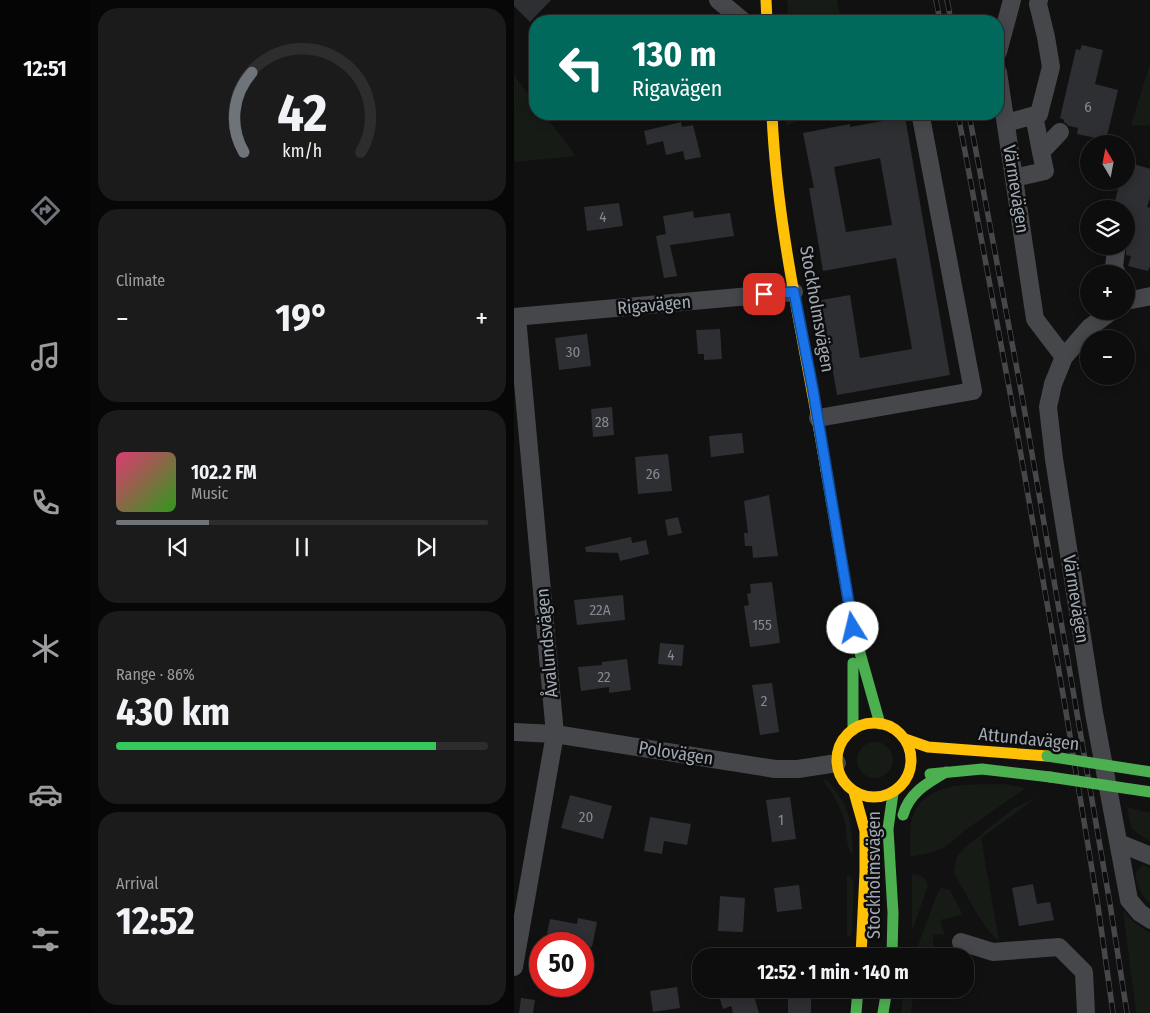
<!DOCTYPE html>
<meta charset="utf-8">
<style>
:root{--surface:#0d0d0e;--page:#1b1b1c;--text:#f1f3f6;--muted:#9a9c9e;--line:#2d2d2e;--accent:#6f747b}
body{margin:0;font-family:"Fira Sans Condensed",sans-serif;background:var(--page);color:var(--text);height:100vh;display:flex;flex-direction:column;font-size:19px;white-space:nowrap}
*{box-sizing:border-box;margin:0}
p{font-size:16px;color:var(--muted)}
.icon{flex:none;width:28px;height:28px;fill:none;stroke:currentColor;stroke-width:2;stroke-linecap:round;stroke-linejoin:round}
.map{position:relative;flex:1;overflow:hidden}
.sheet{display:flex;flex-direction:column;gap:8px;padding:8px;background:#070708;width:424px}
.sheet>*{flex:none}
.banner{position:absolute;left:15px;top:15px;width:475px;height:105px;border-radius:20px;box-shadow:0 2px 12px #0003,0 0 0 1px var(--line);background:#00695c;color:#fff;overflow:hidden}
.needle{width:32px;rotate:350deg}
.tools{position:absolute;left:566px;top:135px;display:grid;gap:10px}
.tools a{display:grid;place-items:center;width:55px;height:55px;border-radius:50%;background:var(--surface);box-shadow:0 2px 12px #0003,0 0 0 1px var(--line);font-size:25px}
.speed{position:absolute;left:15px;top:932px;display:flex;gap:10px;font-size:25px;font-weight:700;text-align:center}
.speed>*{display:grid;place-content:center;width:65px;height:65px;border-radius:50%;background:var(--surface);box-shadow:0 2px 12px #0003,0 0 0 1px var(--line);line-height:1}
.speed .limit{border:8px solid #d22;background:#fff;color:#111}
.pin{position:absolute;display:grid;place-items:center;width:42px;height:42px;color:#fff;margin:-21px;border-radius:10px;box-shadow:0 2px 8px #0006}
.me{position:absolute;width:55px;margin:-28px;rotate:351deg;stroke-linejoin:round;filter:drop-shadow(0 0 4px #0008)}
.turn{display:flex;align-items:center;gap:18px;height:105px;padding:0 20px;font-size:22px}
.turn .icon{width:65px;height:65px;stroke-width:2.5}
.turn b{display:block;font-size:35px;line-height:42px}
.big{font-size:38px;font-weight:700;line-height:1.1}
.sheet .card{flex:1;display:flex;flex-direction:column;justify-content:center;gap:8px;min-width:0;padding:0 18px;border-radius:20px;background:var(--page)}
.sheet .dial{align-items:center;gap:0}
.dial svg{height:130px;overflow:visible;fill:none;stroke:var(--line);stroke-width:7;stroke-linecap:round;text-anchor:middle}
.dial text{fill:var(--text);stroke:none}
.song{display:flex;align-items:center;gap:15px}
.cover{width:60px;height:60px;border-radius:8px;background:linear-gradient(135deg,hsl(340 70% 55%),hsl(110 70% 35%))}
.played{height:5px;border-radius:2px;background:linear-gradient(90deg,var(--accent) 25%,var(--line) 25%)}
.keys{display:flex;justify-content:space-around;direction:ltr}
.heat{display:flex;justify-content:space-between;align-items:center;font-size:28px;direction:ltr}
.charge{height:8px;border-radius:4px;background:linear-gradient(90deg,#34c759 86%,var(--line) 0)}
.trip{position:absolute;left:178px;top:948px;width:282px;height:50px;border-radius:20px;background:var(--surface);box-shadow:0 2px 12px #0003,0 0 0 1px var(--line);font-weight:700;line-height:50px;text-align:center}
main{display:flex;flex:1;min-height:0}
.dock{display:flex;flex-direction:column;width:90px;justify-content:space-around;align-items:center;background:#050506;color:var(--muted)}
.dock .icon{width:35px;height:35px}
.dock .on{color:var(--accent)}
.dock b{font-size:22px;color:var(--text)}
.map>svg:first-child{display:block}
.green{fill:#161b16}
.building{fill:#2e2f32;fill-rule:evenodd}
.lines{fill:none;stroke-linecap:round;stroke-linejoin:round}
.street{stroke:#45474b;stroke-width:18}
.fast{stroke:#4caf50;stroke-width:11}
.slow{stroke:#ffc107;stroke-width:11}
.rail-casing{stroke:#45474a;stroke-width:5.5}
.rail{stroke:#0c0c0d;stroke-width:4;stroke-dasharray:11;stroke-linecap:butt}
.fast-bridge{stroke:#4caf50;stroke-width:11}
.route-casing{stroke:#114b97;stroke-width:12}
.route{stroke:#1a73e8;stroke-width:9}
.labels{text-anchor:middle;stroke-width:5;stroke-linejoin:round;paint-order:stroke}
.number-label{font-size:15px;fill:#848a94}
.street-label{font-size:18px;fill:#a1a9b4;stroke:#0c0c0d}
</style>
<main>
<nav class="dock">
<b>12:51</b>
<svg class="icon on" aria-label="directions" viewBox="0 0 24 24"><path d="M12 3l9 9-9 9-9-9zM9 14v-3h6M13 9l2 2-2 2"/></svg>
<svg class="icon" aria-label="music" viewBox="0 0 24 24"><path d="M9 18V5l10-2v13"/><circle cx="6" cy="18" r="3"/><circle cx="16" cy="16" r="3"/></svg>
<svg class="icon" aria-label="phone" viewBox="0 0 24 24"><path d="M5 4h4l2 5-3 2q2 4 5 5l2-3 5 2v4C11 20 4 13 5 4z"/></svg>
<svg class="icon" aria-label="climate" viewBox="0 0 24 24"><path d="M12 3v18M4 7l16 10M4 17L20 7"/></svg>
<svg class="icon" aria-label="car" viewBox="0 0 24 24"><path d="M5 17H2v-5l4-1 3-4h7l3 4 3 1v5h-3M9 17h6M6 11h13"/><circle cx="7" cy="17" r="2"/><circle cx="17" cy="17" r="2"/></svg>
<svg class="icon" aria-label="filters" viewBox="0 0 24 24"><path d="M4 7h16M4 17h16"/><circle cx="9" cy="7" r="2"/><circle cx="15" cy="17" r="2"/></svg>
</nav>
<section class="sheet">
<div class="card dial"><svg viewBox="0 0 100 80">
<path d="M14 69A42 42 0 1 1 86 69"/>
<path d="M14 69A42 42 0 0 1 19 20" stroke="#6f747b"/>
<text x="50" y="56" font-size="32" font-weight="700">42</text>
<text x="50" y="72" font-size="11">km/h</text>
</svg></div>
<div class="card"><p>Climate</p>
<div class="heat"><a>−</a><b class="big">19°</b><a>+</a></div>
</div>
<div class="card">
<div class="song"><i class="cover"></i><div><b>102.2 FM</b><p>Music</p></div></div>
<div class="played"></div>
<div class="keys"><svg class="icon" aria-label="previous" viewBox="0 0 24 24"><path d="M18 5L8 12l10 7zM5 5v14"/></svg><svg class="icon" aria-label="pause" viewBox="0 0 24 24"><path d="M8 5v14M16 5v14"/></svg><svg class="icon" aria-label="next" viewBox="0 0 24 24"><path d="M6 5l10 7-10 7zM19 5v14"/></svg></div>
</div>
<div class="card"><p>Range · 86%</p><b class="big">430 km</b><div class="charge"></div></div>
<div class="card"><p>Arrival</p><b class="big">12:52</b></div>
</section>
<div class="map">
<svg width="637" height="1013" viewBox="0 0 637 1013">
<rect width="100%" height="100%" fill="#111112"/>
<!-- green -->
<path class="green" d="M 273,0 L 323,0 L 326,14 L 325,21 L 274,21 Z
M 636,64 L 636,126 L 617,125 Z
M 0,75 L 21,103 L 21,114 L 30,114 L 62,156 L 0,162 Z
M 270,114 L 294,114 L 293,118 L 272,126 Z
M343 760a18 18 0 1 1 36 0a18 18 0 1 1-36 0Z
M 313,780 C 338,809 337,819 339,856 C 330,845 334,832 330,819 C 326,806 317,791 309,781 Z
M 490,784 L 512,788 L 450,831 L 433,846 L 419,852 L 396,857 C 397,843 394,824 401,811 C 417,780 461,785 490,784 Z
M 523,797 L 467,838 L 485,941 L 476,933 L 463,914 L 440,873 L 443,856 L 450,848 L 499,809 Z
M 613,807 L 636,813 L 636,842 L 618,829 Z
M 629,864 L 636,869 L 636,903 C 626,897 624,884 621,873 Z
M 333,874 L 340,881 L 338,934 L 333,938 Z
M 398,874 C 407,875 412,877 414,886 L 398,931 Z
M 427,888 L 436,890 L 449,915 L 429,919 L 426,922 L 431,934 L 419,935 L 420,956 L 400,956 L 424,892 Z
M 609,911 L 621,923 L 636,933 L 636,1013 L 622,1013 Z
M 390,989 L 400,989 L 397,1013 L 387,1013 Z"/>
<!-- building -->
<path class="building" d="M 0,0 L 37,0 L 16,22 L 0,6 Z
M 568,45 L 589,50 L 581,84 L 604,90 L 592,140 L 563,134 L 564,128 L 555,126 L 550,122 L 550,120 L 546,118 L 562,49 L 566,50 Z
M 391,117 L 436,375 L 323,395 L 307,300 L 336,295 L 346,358 L 398,349 L 382,258 L 309,271 L 295,188 L 300,188 L 289,133 L 336,124 L 336,127 ZM 366,158 L 378,225 L 332,232 L 320,167 Z
M 167,122 L 168,127 L 179,125 L 187,157 L 171,160 L 169,151 L 152,155 L 149,141 L 133,145 L 130,131 Z
M 616,163 L 637,169 L 637,195 L 633,207 L 637,208 L 637,264 L 634,271 L 614,266 L 617,256 L 612,255 L 612,209 L 599,209 L 606,181 L 612,181 Z
M 105,203 L 109,226 L 73,231 L 70,207 Z
M 179,211 L 180,218 L 216,213 L 220,236 L 156,245 L 163,276 L 150,278 L 142,236 L 152,234 L 149,216 Z
M 206,329 L 208,359 L 190,360 L 190,354 L 184,354 L 182,330 Z
M 73,334 L 77,366 L 45,370 L 41,338 Z
M 98,407 L 100,435 L 79,437 L 77,409 Z
M 228,433 L 230,453 L 197,457 L 195,436 Z
M 154,454 L 158,491 L 124,494 L 121,457 Z
M 255,495 L 264,556 L 239,558 L 238,546 L 231,546 L 230,533 L 234,533 L 230,501 Z
M 164,517 L 168,533 L 154,536 L 151,520 Z
M 117,537 L 118,543 L 132,540 L 135,554 L 106,561 L 104,553 L 72,552 L 71,547 Z
M 258,582 L 266,643 L 236,647 L 230,606 L 235,605 L 233,594 L 237,593 L 236,584 Z
M 109,595 L 111,620 L 63,625 L 60,600 Z
M 146,643 L 170,645 L 168,666 L 144,664 Z
M 113,659 L 117,690 L 95,693 L 95,687 L 67,691 L 64,667 L 88,665 L 88,662 Z
M 258,683 L 265,732 L 246,735 L 238,685 Z
M 56,795 L 98,806 L 89,839 L 47,828 Z
M 276,797 L 282,839 L 258,842 L 252,800 Z
M 136,817 L 177,824 L 173,845 L 150,841 L 148,854 L 130,851 Z
M 519,884 L 523,904 L 536,902 L 540,920 L 505,926 L 498,888 Z
M 285,885 L 288,909 L 263,912 L 260,888 Z
M 206,896 L 231,898 L 229,932 L 204,931 Z
M 64,918 L 83,922 L 78,947 L 69,944 L 31,944 L 36,919 L 63,924 Z
M 163,987 L 166,1008 L 139,1012 L 136,991 Z
M 203,989 L 238,989 L 245,1013 L 219,1013 L 217,1006 L 209,1009 Z
M 274,989 L 297,989 L 297,1013 L 274,1013 Z
M 7,998 L 21,1000 L 19,1013 L 5,1013 Z"/>
<g class="lines">
<!-- street -->
<path class="street" d="M 204,0 L 229,21
M 484,52 L 498,0
M 484,72 L 521,319 L 550,357
M 520,115 L 527,152
M 492,123 L 525,114 L 537,67 L 532,37 L 524,4 L 525,0
M 500,178 L 531,171 L 527,152 L 546,132
M 602,250 L 600,267 L 603,274
M 612,301 L 637,296
M 598,311 L 576,327 L 550,357 L 539,384 L 534,407 L 540,459 L 580,713 L 615,900 L 626,913 L 637,920
M 0,317 L 280,292
M 304,418 L 459,391 L 407,117
M 0,732 L 41,734 L 261,769 L 284,769 L 323,763
M 605,843 L 637,856
M 447,942 L 479,952 L 545,947 L 570,972 L 572,1013
M 0,967 L 41,734 L 3,317"/>
<!-- fast -->
<path class="fast" d="M 312,470 L 339,628 L 366,724
M 339,663 L 339,730
M 416,774 L 468,769 L 536,777
M 389,815 C 395,793 413,783 432,772
M 378,956 L 379,913 L 374,829 L 379,793
M 342,1013 L 344,989
M 369,1013 L 373,989"/>
<!-- slow -->
<path class="slow" d="M 252,0 L 253,21
M 258,114 C 263,234 293,352 312,470
M323 760a37 37 0 1 1 74 0a37 37 0 1 1-74 0Z
M 391,739 L 414,747 L 533,756
M 340,792 L 351,831 L 351,872 L 347,956"/>
<!-- rail casing -->
<g class="rail-casing">
<path id="rail" d="M 422,0 L 426,21
M 433,0 L 437,21
M 444,114 L 497,398 L 550,700 L 584,906 L 599,1013
M 455,114 L 508,396 L 596,904 L 613,1013"/>
</g>
<!-- rail -->
<use href="#rail" class="rail"/>
<!-- fast-bridge -->
<path class="fast-bridge" d="M 533,756 L 637,772
M 536,777 L 637,792"/>
</g>
<g class="lines">
<!-- route casing -->
<g class="route-casing">
<path id="route" d="M 250,294 L 280,292 L 299,390 L 339,628"/>
</g>
<!-- route -->
<use href="#route" class="route"/>
</g>
<g class="labels">
<!-- number labels -->
<g class="number-label">
<text x="574" y="112">6</text>
<text x="89" y="222">4</text>
<text x="59" y="357">30</text>
<text x="88" y="427">28</text>
<text x="139" y="479">26</text>
<text x="86" y="615">22A</text>
<text x="248" y="630">155</text>
<text x="157" y="660">4</text>
<text x="90" y="682">22</text>
<text x="250" y="706">2</text>
<text x="72" y="822">20</text>
<text x="267" y="825">1</text>
</g>
<!-- street labels -->
<g class="street-label">
<text transform="translate(502 189) rotate(81)" y="6">Värmevägen</text>
<text transform="translate(140 305) rotate(-5)" y="6">Rigavägen</text>
<text transform="translate(303 309) rotate(80)" y="6">Stockholmsvägen</text>
<text transform="translate(562 599) rotate(81)" y="6">Värmevägen</text>
<text transform="translate(33 643) rotate(-95)" y="6">Åvalundsvägen</text>
<text transform="translate(515 739) rotate(6)" y="6">Attundavägen</text>
<text transform="translate(162 753) rotate(9)" y="6">Polovägen</text>
<text transform="translate(360 875) rotate(-90)" y="6">Stockholmsvägen</text>
</g>
</g>
</svg>
<div class="tools">
<a><svg class="needle" viewBox="-14 -14 28 28"><path d="M0-13l5 13h-10z" fill="#e53935"/><path d="M0 13l5-13h-10z" fill="#9a9c9e"/></svg></a>
<a><svg class="icon" aria-label="layers" viewBox="0 0 24 24"><path d="M12 4l9 5-9 5-9-5zM3 14l9 5 9-5"/></svg></a>
<a>+</a>
<a>−</a>
</div>
<div class="speed"><div class="limit">50</div></div>
<div class="pin" style="left:250px;top:294px;background:#d93025"><svg class="icon" aria-label="arrive" viewBox="0 0 24 24"><path d="M6 21V4h12l-3 4 3 4H6"/></svg></div>
<svg class="me" style="left:339px;top:628px" viewBox="-20 -20 40 40"><circle r="19" fill="#fff"/><path d="M0-13L10 11 0 6-10 11z" fill="#1a73e8"/></svg>
<div class="trip">12:52 · 1 min · 140 m</div>
<div class="banner">
<div class="turn"><svg class="icon" aria-label="left" viewBox="0 0 24 24"><path d="M17 20v-9H6M10 6l-5 5 5 5"/></svg><div><b>130 m</b>Rigavägen</div></div>
</div>
</div>
</main>
